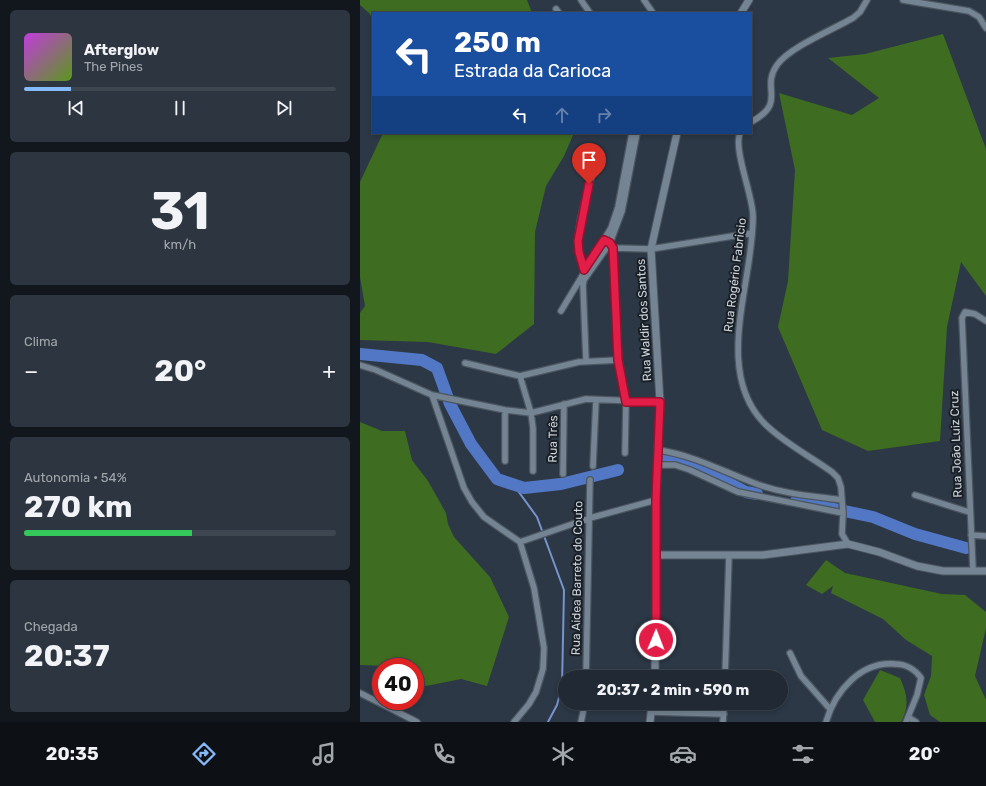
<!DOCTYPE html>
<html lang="pt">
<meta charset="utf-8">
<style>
:root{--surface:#212a34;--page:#2d3640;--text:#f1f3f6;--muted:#a2a7ac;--line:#3e464f;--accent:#85bbfb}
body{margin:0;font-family:Rubik,sans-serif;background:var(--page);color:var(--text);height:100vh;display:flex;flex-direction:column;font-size:15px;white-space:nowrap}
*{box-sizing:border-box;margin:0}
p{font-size:13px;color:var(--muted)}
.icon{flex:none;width:22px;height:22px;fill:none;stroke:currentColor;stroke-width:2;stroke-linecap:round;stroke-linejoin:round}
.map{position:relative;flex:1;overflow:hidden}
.side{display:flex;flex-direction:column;gap:10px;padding:10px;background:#12171d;width:360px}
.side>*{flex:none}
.guide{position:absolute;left:12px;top:12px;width:380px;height:122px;border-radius:0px;box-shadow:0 2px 6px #0003,0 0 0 1px var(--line);background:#1a4fa0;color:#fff;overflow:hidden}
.speed{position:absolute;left:12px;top:658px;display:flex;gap:8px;font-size:20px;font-weight:700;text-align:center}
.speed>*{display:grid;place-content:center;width:52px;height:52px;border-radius:50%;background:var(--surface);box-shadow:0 2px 6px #0003,0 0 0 1px var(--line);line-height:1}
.speed .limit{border:6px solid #d22;background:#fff;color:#111}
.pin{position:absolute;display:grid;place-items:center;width:34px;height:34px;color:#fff;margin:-41px -17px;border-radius:50% 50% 50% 0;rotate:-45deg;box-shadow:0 0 4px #0007}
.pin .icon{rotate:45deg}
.me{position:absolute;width:44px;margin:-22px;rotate:1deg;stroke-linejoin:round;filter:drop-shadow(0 0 3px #0008)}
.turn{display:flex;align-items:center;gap:14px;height:84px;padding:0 16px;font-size:18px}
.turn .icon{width:52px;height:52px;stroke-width:2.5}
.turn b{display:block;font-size:28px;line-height:34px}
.lanes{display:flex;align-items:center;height:38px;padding:0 16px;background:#0003;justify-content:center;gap:20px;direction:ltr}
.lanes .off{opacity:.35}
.big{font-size:30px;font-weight:700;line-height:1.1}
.side .card{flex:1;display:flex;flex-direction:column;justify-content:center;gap:6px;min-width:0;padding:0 14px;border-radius:6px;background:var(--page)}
.side .dial{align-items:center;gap:0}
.dial b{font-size:52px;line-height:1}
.song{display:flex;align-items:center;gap:12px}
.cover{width:48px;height:48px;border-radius:6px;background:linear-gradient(135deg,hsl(290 70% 55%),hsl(90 70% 35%))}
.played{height:4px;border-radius:2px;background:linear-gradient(90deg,var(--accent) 15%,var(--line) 15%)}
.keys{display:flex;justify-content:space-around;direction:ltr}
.heat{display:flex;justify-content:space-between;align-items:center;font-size:22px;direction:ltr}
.charge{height:6px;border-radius:3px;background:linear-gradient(90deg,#34c759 54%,var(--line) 0)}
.trip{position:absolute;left:198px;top:670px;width:230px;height:40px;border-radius:20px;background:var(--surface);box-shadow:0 2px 6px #0003,0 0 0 1px var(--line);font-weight:700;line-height:40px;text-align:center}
.dock{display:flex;height:64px;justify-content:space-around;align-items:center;background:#0d1115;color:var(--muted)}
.dock .icon{width:28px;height:28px}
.dock .selected{color:var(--accent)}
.dock b{font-size:18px;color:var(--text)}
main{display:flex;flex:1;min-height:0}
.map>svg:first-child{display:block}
.green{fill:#3e6c20}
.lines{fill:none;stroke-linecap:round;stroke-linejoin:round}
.stream{stroke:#7794cc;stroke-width:2}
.river{stroke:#5278c5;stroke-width:12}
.minor-casing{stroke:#4c5661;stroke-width:8}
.tertiary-casing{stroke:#4c5661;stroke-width:9}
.minor{stroke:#758493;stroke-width:5.5}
.tertiary{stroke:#758493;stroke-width:7}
.route-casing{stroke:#92132f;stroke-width:10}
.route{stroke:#e11d48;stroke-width:7}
.labels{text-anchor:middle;stroke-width:4;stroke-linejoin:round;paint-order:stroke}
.street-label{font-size:12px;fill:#cdd5dd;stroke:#191f25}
</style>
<main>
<section class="side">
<div class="card">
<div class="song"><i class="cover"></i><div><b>Afterglow</b><p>The Pines</p></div></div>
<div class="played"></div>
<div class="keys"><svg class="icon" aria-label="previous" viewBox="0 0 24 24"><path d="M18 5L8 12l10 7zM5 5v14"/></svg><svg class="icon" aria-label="pause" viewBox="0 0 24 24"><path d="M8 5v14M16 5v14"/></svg><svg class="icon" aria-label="next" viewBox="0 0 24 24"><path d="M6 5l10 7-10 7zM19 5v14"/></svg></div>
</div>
<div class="card dial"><b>31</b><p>km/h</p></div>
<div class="card"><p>Clima</p>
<div class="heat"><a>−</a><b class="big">20°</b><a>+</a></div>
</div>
<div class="card"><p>Autonomia · 54%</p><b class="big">270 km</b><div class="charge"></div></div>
<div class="card"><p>Chegada</p><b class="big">20:37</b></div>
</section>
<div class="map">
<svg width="626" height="722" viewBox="0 0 626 722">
<rect width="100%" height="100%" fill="#2c3846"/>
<!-- green -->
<path class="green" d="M 0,0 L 167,0 L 172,13 L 13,13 L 13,21 L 10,14 L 0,5 Z
M 583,34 L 626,149 L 626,296 L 601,262 L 587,327 L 580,441 L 508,451 L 462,430 L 418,327 L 428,281 L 435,170 L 419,93 L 492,115 L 519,98 L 468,58 L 505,54 Z
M 23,133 L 214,133 L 204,156 L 186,186 L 175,232 L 174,324 L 136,354 L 68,342 L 0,340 L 0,313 L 5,306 L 0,277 L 0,182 Z
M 0,422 L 22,431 L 45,431 L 52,460 L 68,481 L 86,513 L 88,524 L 94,537 L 130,577 L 149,617 L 127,686 L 101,679 L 66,686 L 55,683 L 55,667 L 0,665 Z
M 466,560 L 485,573 L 582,594 L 605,595 L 626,612 L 626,628 L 615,676 L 626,700 L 626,722 L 580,722 L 570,715 L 564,695 L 571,676 L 572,656 L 546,640 L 523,619 L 471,593 L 473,586 L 462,594 L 446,585 Z
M 520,670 L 540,678 C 547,694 550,705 541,722 L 515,722 L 503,700 Z"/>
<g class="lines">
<!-- stream -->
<path class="stream" d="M 153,484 L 177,517 L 204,590 L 202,686 L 197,705 L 188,722"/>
<!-- river -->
<path class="river" d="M 0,354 L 62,360 L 77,368 L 90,404 L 111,444 L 137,479 L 164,488 L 201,484 L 258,470
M 305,458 L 347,472 L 386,492 L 397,494
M 436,501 L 513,517 L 555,534 L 606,548"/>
<!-- minor casing -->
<g class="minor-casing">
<path id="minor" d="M 221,0 L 230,13
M 284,0 L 293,13
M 543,0 L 609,11 L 619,17 L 626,28
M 196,9 L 199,13
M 391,122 C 428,102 400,89 417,65 C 430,47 472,30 493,18 L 500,12 L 507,0
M 380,133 C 373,149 393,196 393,216 C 394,281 352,371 405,424 C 424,443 450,456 472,472 L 478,478 L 481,487 L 483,513 L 482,534 L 488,544
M 253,248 L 291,249 L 392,233
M 224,270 C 221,261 218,252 218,243 C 218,220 230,183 236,160
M 201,311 L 251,228 L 258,207 L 272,133
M 226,361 L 223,285 L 224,280 L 250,243 L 248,242
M 105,363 L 160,376 L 219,362 L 259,360
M 0,365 L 16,370 L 72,395 L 145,410 L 171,413 L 226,399 L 300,402
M 160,376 L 171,413 L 173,428 L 173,471
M 72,395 L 104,488 L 112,502 L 124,517 L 160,542 L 174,588 L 184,648 L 183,669 L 176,692 L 169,704 L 154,722
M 145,410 L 145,461
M 298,450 C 333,455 362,471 394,483 C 422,494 453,496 482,500
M 265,453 L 266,402 L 259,360 L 253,248 L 250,243 L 262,211 L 277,133
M 298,465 L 315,465 L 330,470 L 378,492 L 483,513
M 233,466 L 236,400
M 203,474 L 204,404
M 555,495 L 609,512
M 611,535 L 626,536
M 160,542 L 230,518 L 296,500
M 613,570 L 602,318 L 605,312 L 615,314 L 626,321
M 430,653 L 441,676 L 470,709
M 226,677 L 230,480
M 365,677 L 369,555
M 0,693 L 57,722
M 291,712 L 364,714
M 548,717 L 556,722
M 221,722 L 225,703
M 363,722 L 364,703
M 466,722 C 475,691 501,661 535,664 C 545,664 555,669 561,678 L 557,695 L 546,722"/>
</g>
<!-- tertiary casing -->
<g class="tertiary-casing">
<path id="tertiary" d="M 381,13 L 389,0
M 296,555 L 403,555 L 488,544 L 519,552 L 557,566 L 583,571 L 626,571
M 295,677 L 296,500 L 300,402 L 291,249 L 317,133
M 290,722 L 292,703"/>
</g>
<!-- minor -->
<use href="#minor" class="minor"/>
<!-- tertiary -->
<use href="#tertiary" class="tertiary"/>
</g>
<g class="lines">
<!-- route casing -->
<g class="route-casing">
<path id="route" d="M 229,184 L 218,241 L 219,252 L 224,270 L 244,240 L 250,243 L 253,248 L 258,360 L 266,402 L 300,402 L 296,500 L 296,640"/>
</g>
<!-- route -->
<use href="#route" class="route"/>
</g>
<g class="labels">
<!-- street labels -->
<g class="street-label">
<text transform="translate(375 275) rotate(-83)" y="4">Rua Rogério Fabricio</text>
<text transform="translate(284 320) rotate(-93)" y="4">Rua Waldir dos Santos</text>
<text transform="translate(193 439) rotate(-89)" y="4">Rua Três</text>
<text transform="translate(596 444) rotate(-92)" y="4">Rua João Luiz Cruz</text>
<text transform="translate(217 578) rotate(-89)" y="4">Rua Aidea Barreto do Couto</text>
</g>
</g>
</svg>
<div class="speed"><div class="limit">40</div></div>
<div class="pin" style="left:229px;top:184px;background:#d93025"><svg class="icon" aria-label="arrive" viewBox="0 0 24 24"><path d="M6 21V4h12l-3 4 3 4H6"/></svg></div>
<svg class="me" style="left:296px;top:640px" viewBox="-20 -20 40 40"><circle r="17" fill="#e11d48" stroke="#fff" stroke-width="3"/><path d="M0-11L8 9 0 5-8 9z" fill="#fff"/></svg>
<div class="trip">20:37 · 2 min · 590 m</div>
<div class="guide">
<div class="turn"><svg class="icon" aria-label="left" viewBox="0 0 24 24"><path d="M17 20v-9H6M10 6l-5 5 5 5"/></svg><div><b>250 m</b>Estrada da Carioca</div></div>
<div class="lanes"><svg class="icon" aria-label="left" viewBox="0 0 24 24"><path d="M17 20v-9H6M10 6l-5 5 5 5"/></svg><svg class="icon off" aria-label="ahead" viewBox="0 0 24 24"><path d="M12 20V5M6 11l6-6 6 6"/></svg><svg class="icon off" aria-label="right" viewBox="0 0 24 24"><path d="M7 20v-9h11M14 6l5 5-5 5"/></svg></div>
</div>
</div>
</main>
<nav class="dock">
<b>20:35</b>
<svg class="icon selected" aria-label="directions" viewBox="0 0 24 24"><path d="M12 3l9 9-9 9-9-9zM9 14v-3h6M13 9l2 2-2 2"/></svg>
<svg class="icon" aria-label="music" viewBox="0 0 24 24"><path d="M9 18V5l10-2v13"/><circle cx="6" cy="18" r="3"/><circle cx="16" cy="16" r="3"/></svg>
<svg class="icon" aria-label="phone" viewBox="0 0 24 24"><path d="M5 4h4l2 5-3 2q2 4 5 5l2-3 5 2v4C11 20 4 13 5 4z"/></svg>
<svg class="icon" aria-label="climate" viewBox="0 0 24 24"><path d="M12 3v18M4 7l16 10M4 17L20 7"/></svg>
<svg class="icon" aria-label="car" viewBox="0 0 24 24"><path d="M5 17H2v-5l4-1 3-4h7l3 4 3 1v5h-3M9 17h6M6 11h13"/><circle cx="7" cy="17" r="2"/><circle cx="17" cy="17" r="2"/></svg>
<svg class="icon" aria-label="filters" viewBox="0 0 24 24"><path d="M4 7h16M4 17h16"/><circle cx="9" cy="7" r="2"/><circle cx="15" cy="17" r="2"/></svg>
<b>20°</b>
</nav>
